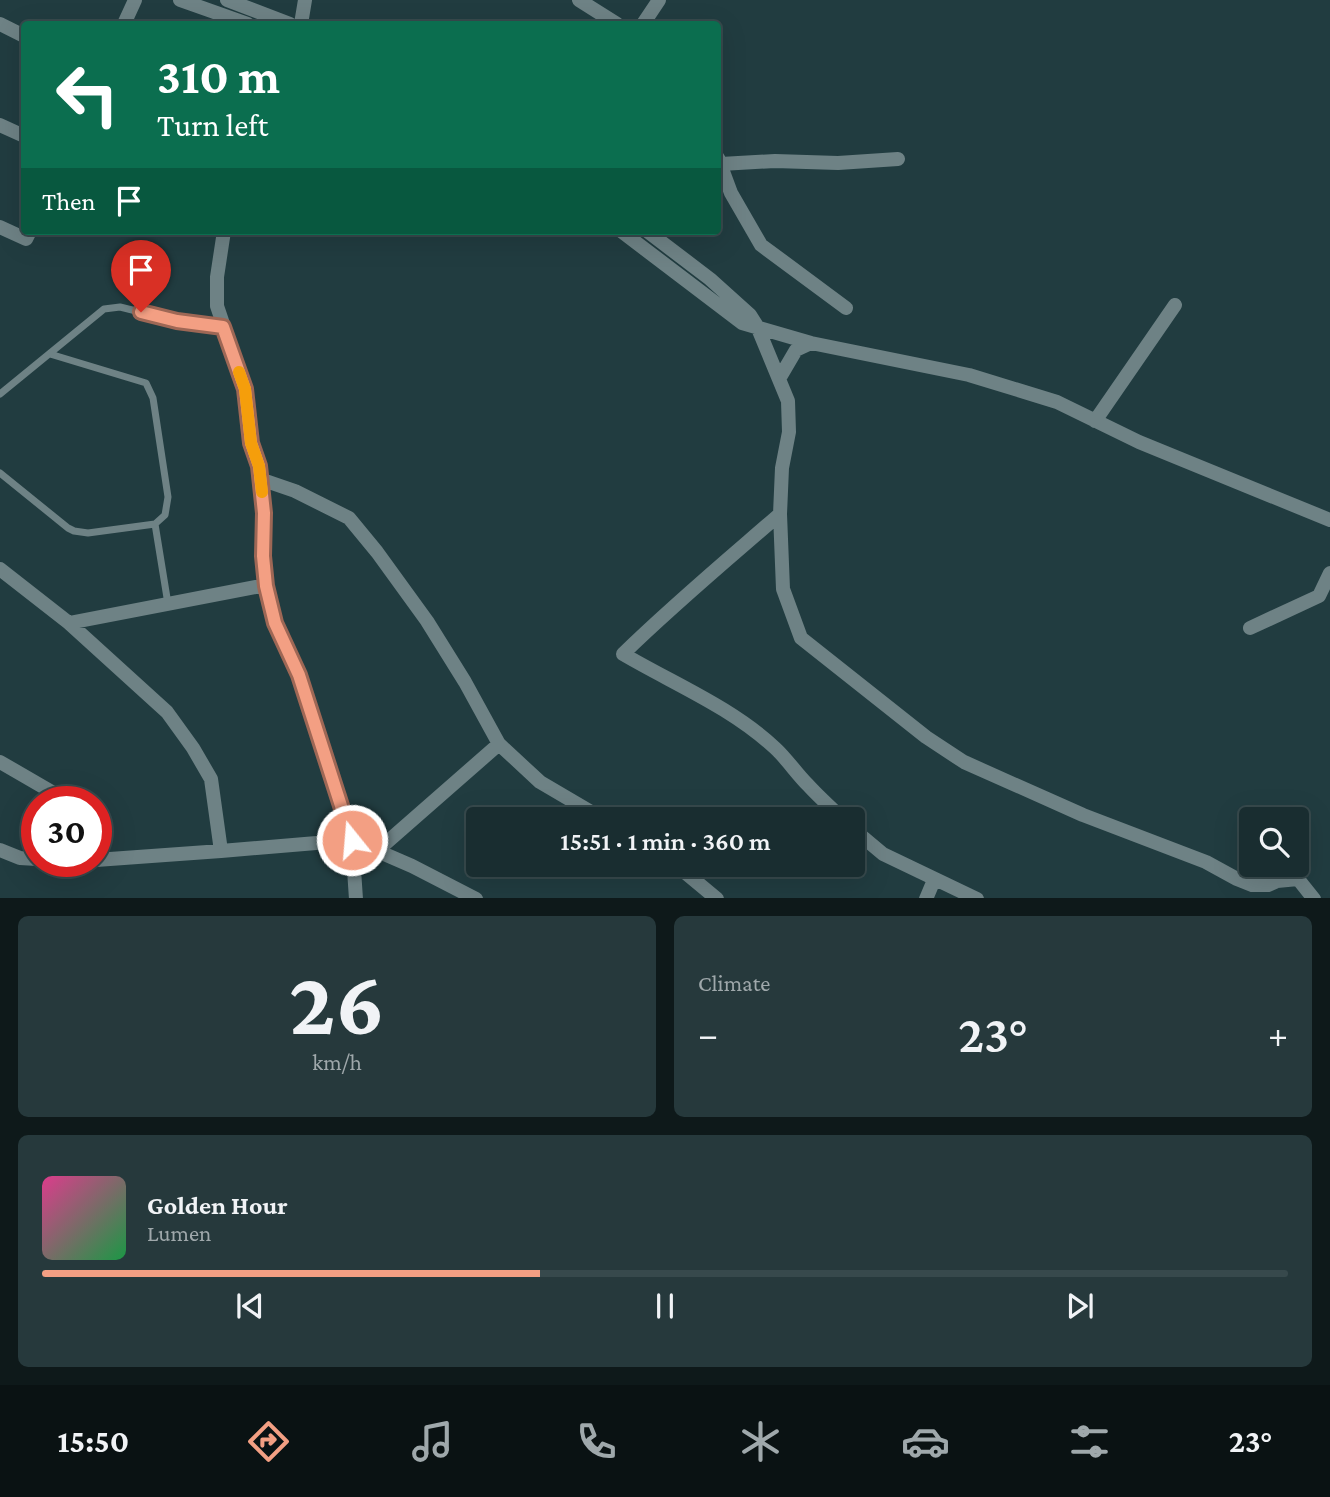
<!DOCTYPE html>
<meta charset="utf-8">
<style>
:root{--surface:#192d30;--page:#26393c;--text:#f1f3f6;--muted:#9fa8ab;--line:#37494c;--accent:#f39f83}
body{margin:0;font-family:"Crimson Pro",serif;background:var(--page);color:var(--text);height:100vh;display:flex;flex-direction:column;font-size:26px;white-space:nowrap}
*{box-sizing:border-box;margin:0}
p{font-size:23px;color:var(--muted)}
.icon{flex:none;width:38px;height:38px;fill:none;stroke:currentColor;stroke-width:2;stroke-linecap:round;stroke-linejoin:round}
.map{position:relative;height:898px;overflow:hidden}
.sheet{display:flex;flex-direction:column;gap:18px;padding:18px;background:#0e191a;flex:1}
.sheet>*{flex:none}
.top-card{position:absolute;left:21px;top:21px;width:700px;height:214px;border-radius:7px;box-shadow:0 7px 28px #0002,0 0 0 2px var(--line);background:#0b6e4f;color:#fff;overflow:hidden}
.tools{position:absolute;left:1239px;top:807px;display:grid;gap:14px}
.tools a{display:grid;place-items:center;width:70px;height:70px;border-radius:7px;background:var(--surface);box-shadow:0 7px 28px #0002,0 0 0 2px var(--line);font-size:35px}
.speed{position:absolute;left:21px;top:786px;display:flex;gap:14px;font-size:35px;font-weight:700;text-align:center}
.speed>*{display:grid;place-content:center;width:91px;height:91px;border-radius:50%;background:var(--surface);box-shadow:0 7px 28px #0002,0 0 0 2px var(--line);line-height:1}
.speed .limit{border:10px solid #d22;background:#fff;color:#111}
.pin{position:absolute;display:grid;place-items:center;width:60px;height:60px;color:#fff;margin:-72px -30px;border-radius:50% 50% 50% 0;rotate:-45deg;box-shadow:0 0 7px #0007}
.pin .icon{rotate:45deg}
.me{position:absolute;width:77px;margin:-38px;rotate:343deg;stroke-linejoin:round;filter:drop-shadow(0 0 5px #0008)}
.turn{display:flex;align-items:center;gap:24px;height:147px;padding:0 21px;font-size:32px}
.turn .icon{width:91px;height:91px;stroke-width:2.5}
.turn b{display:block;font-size:49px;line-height:60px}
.then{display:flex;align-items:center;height:66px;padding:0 21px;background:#0003;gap:14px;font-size:26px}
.big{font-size:52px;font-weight:600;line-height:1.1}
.sheet .widget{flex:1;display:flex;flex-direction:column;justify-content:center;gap:10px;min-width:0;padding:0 24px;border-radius:10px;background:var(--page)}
.sheet .dial{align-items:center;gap:0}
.dial b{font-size:91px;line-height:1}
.song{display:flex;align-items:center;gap:21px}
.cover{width:84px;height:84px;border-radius:10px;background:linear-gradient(135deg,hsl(330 70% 55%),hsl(140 70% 35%))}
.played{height:7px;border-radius:4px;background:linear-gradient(90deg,var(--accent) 40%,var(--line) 40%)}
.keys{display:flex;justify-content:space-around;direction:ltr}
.heat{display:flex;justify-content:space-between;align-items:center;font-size:38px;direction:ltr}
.sheet .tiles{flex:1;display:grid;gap:18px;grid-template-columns:1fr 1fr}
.widget:last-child{grid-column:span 2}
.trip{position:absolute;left:466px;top:807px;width:399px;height:70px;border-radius:7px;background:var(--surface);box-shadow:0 7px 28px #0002,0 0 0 2px var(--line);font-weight:600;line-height:70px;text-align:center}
.dock{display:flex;height:112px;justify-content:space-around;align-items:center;background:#0a1213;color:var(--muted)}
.dock .icon{width:49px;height:49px}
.dock .current{color:var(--accent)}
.dock b{font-size:32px;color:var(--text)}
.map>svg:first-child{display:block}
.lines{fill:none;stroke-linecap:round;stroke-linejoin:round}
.lane{stroke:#6e8285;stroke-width:7}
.street{stroke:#6e8285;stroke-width:14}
.route-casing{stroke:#9e6755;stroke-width:18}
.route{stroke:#f39f83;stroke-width:12}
.slow{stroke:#f59e0b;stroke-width:12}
</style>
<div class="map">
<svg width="1330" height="899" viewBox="0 0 1330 899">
<rect width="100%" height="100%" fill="#213c40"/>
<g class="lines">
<!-- lane -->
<path class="lane" d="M 0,394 L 104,309 L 120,307 L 177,321 L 223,327
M 0,473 L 68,528 L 74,531 L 88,533 L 155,524 L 165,515 L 168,497 L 153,398 L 146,383 L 50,354
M 155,524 L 168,604"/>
<!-- street -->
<path class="street" d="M 180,0 L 248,24
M 227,0 L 290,24
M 579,0 L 617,24
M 0,24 L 24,36
M 124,24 L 135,0
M 301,24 L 305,0
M 643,24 L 659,0
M 0,125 L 24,136
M 718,158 L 731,193 L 761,245 L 846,308
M 721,164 L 775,161 L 838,163 L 898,159
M 0,227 L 26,239 L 30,231
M 224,231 L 217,277 L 217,306 L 245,389 L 251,443 L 259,466 L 264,513 L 263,556 L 266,585
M 621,231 L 742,323 L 811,343 L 969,375 L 1057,402 L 1139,442 L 1330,520
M 647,231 L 710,279 L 750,315 L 757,326 L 788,401 L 789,432 L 782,468 L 780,514 C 727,560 673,605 623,654 C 674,684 731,707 775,748 C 787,759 796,773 808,785 C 819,797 831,808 843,819
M 779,379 L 796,350 L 811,343
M 1095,421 L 1175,305
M 260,479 L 295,491 L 349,518 L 377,552 L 427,621 L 465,682 L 499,744 L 540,782 L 603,819
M 780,514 L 783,589 L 801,638 L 926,737 L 964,762 L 1083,815 L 1206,862 L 1237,879 L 1252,885 L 1268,885 L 1277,881 L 1298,879 L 1314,899
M 0,569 L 69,623 L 167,712 L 193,748 L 211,779 L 221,851 L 352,840 L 356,899
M 69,623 L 266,585 L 275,623 L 299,675 L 352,840 L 412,866 L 476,899
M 1250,628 L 1319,596 L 1330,573
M 0,762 L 57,795
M 852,828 L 883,854 L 977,899
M 0,850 L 20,858 L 37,859
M 378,850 L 499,744
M 96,860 L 221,851
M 68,861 L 87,861
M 675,864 L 717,899
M 926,899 L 934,880"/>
</g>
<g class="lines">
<!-- route casing -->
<g class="route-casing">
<path id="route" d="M 141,312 L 177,321 L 223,327 L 245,389 L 251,443 L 259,466 L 264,513 L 263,556 L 266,586 L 275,623 L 299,675 L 352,840"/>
</g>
<!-- route -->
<use href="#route" class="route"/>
<!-- slow -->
<path class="slow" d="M 239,372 L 245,389 L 251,443 L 259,466 L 262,492"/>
</g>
</svg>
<div class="tools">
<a><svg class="icon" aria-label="search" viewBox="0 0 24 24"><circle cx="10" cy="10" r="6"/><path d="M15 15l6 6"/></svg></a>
</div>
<div class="speed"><div class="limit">30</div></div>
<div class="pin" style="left:141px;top:312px;background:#d93025"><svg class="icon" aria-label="arrive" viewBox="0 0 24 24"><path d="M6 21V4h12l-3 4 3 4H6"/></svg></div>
<svg class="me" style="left:352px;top:840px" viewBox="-20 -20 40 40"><circle r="17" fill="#f39f83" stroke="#fff" stroke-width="3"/><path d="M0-11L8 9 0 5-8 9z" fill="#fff"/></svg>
<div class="trip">15:51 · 1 min · 360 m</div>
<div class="top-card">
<div class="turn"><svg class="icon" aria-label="left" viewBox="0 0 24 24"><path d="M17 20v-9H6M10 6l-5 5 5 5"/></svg><div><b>310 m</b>Turn left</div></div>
<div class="then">Then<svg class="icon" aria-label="arrive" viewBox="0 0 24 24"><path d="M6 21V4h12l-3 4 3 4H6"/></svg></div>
</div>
</div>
<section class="sheet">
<div class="tiles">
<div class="widget dial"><b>26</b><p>km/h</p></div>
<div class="widget"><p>Climate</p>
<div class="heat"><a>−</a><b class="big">23°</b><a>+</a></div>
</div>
<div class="widget">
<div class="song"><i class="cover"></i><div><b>Golden Hour</b><p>Lumen</p></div></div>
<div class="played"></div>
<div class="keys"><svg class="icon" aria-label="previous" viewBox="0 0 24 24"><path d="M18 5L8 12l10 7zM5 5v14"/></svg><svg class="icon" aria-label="pause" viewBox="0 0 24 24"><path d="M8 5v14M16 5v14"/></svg><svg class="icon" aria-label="next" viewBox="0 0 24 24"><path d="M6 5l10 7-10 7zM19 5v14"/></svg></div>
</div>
</div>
</section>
<nav class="dock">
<b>15:50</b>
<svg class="icon current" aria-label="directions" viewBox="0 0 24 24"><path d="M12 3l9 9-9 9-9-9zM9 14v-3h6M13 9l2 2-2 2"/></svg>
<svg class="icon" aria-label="music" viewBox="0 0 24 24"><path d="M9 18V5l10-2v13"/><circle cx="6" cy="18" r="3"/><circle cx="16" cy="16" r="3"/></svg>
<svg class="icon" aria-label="phone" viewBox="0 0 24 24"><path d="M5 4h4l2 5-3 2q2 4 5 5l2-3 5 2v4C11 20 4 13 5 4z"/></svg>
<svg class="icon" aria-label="climate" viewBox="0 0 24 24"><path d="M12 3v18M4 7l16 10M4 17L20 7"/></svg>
<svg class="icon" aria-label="car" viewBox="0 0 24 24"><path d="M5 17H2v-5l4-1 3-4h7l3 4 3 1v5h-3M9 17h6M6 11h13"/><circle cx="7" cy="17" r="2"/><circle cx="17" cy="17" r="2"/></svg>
<svg class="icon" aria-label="filters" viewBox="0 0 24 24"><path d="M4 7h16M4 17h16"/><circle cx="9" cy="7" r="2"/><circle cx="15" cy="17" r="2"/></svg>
<b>23°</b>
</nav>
